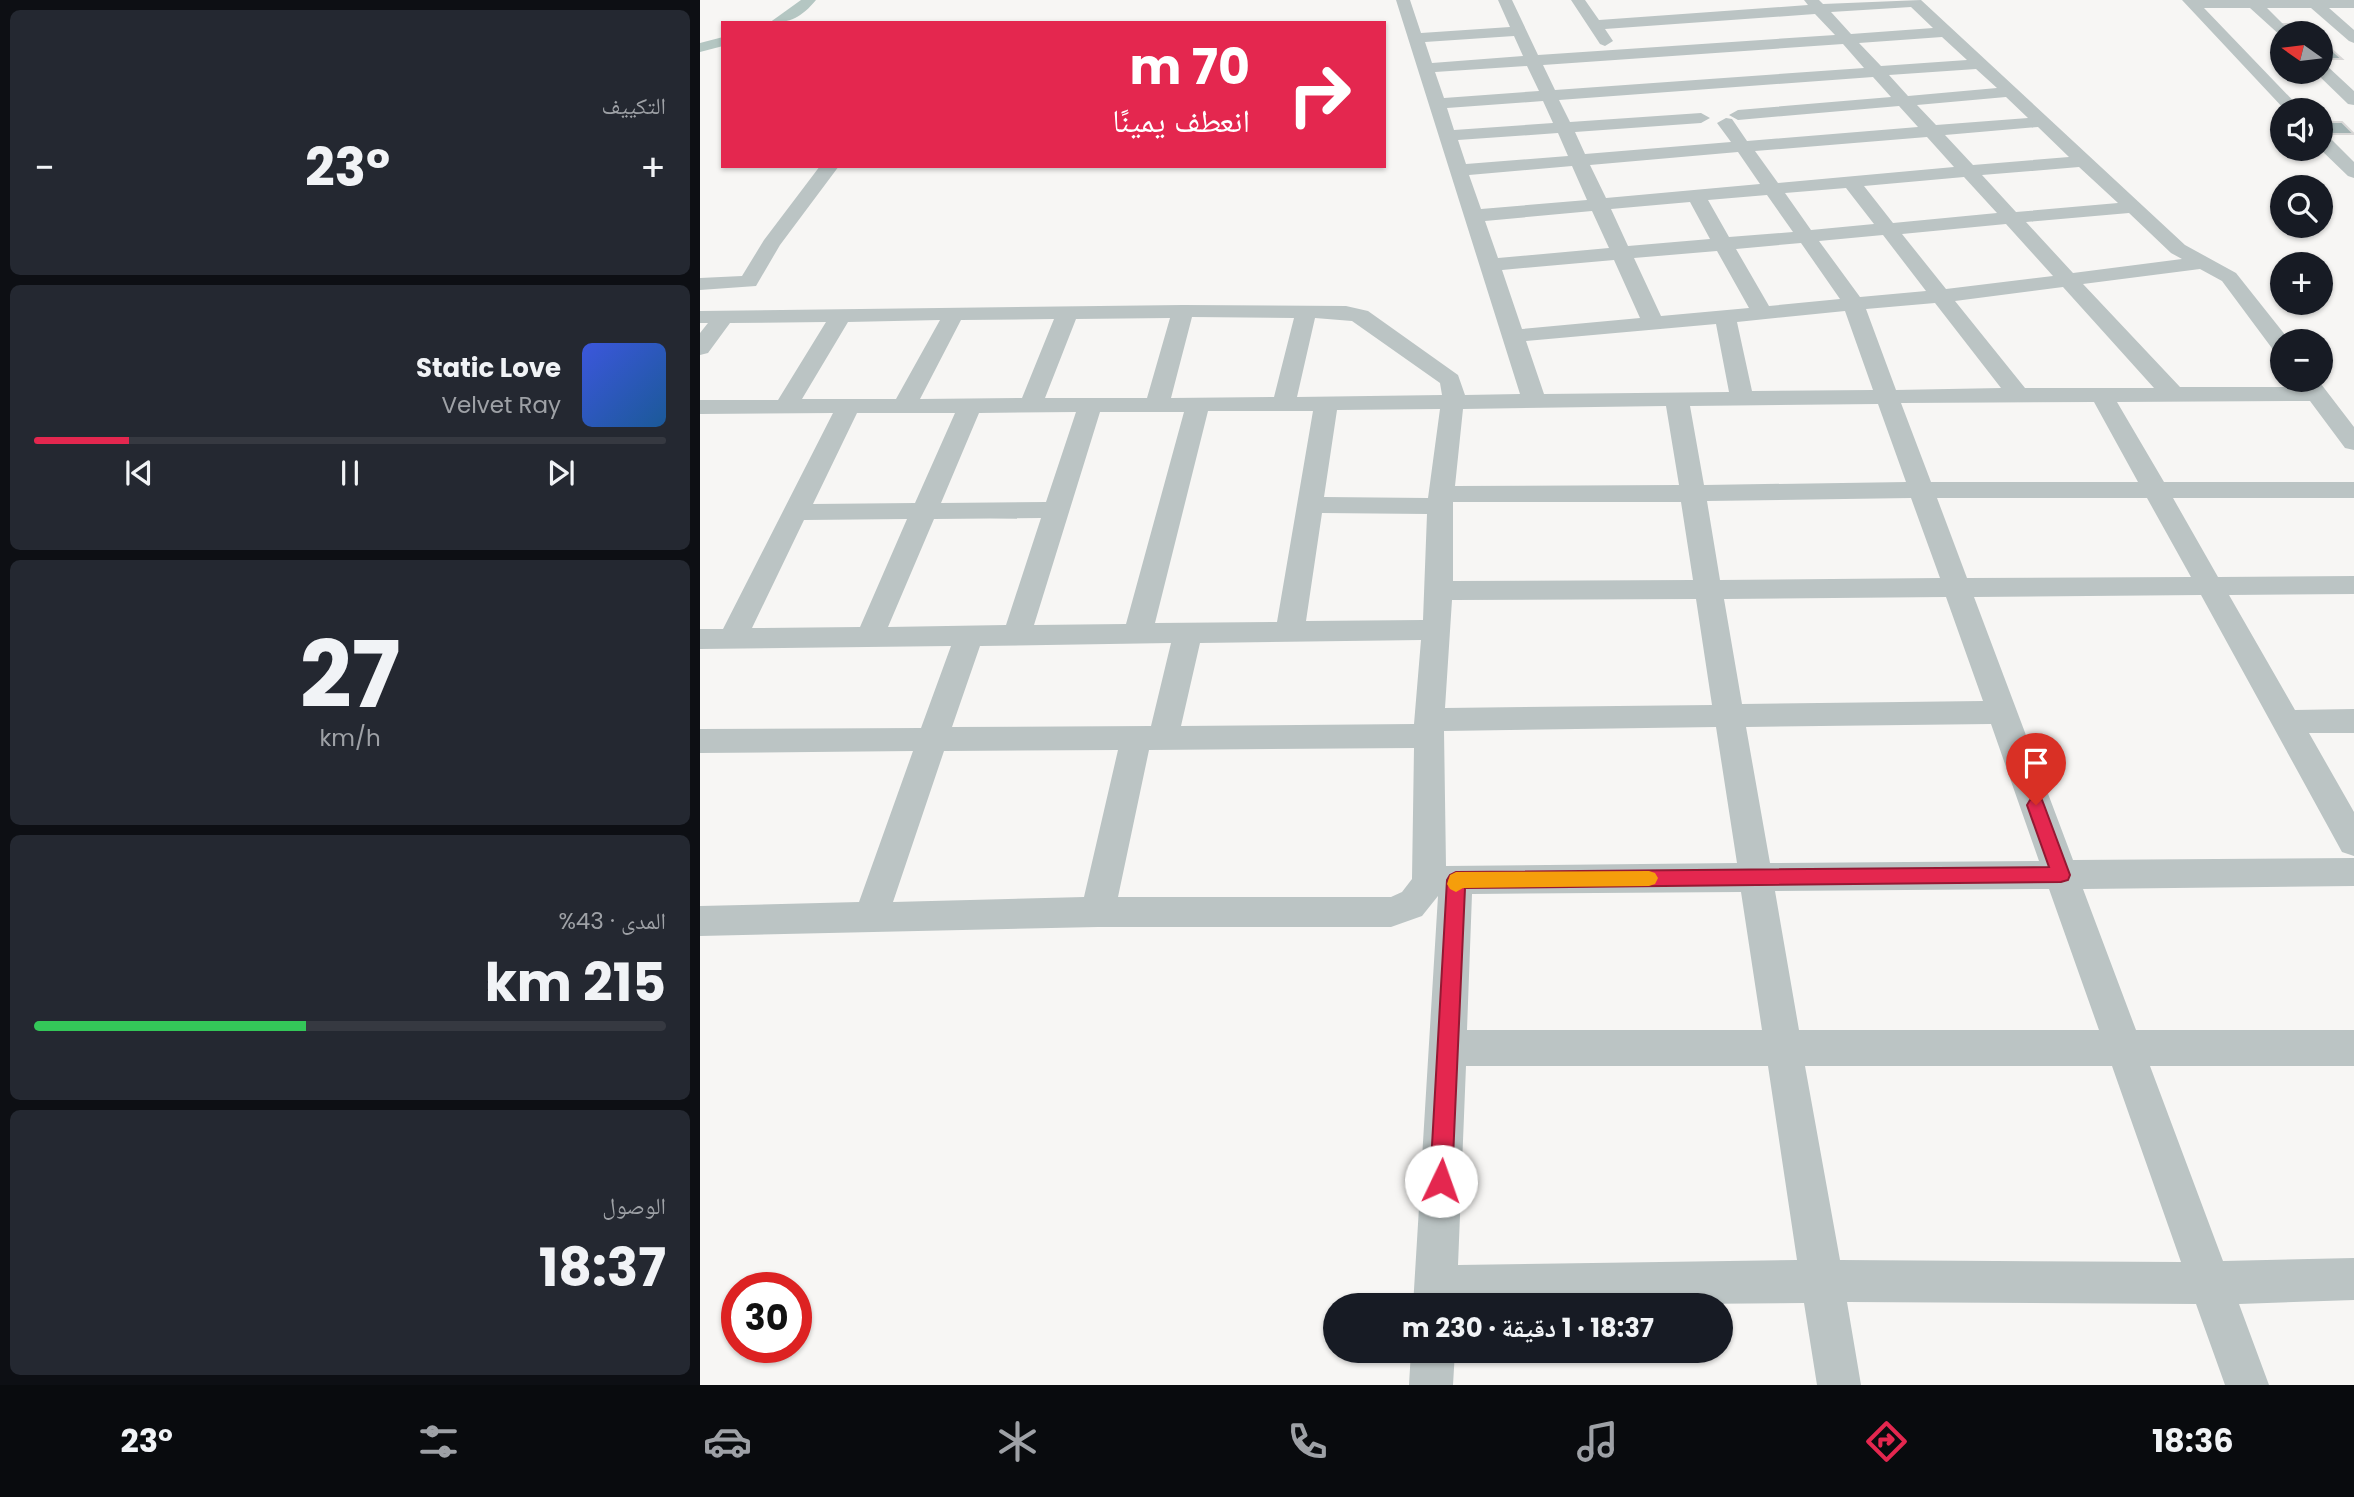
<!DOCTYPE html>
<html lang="ar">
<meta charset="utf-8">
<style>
:root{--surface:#171b24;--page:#242831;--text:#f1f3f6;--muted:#9ea1a6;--line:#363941;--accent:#e4274f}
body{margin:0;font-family:Poppins,"Noto Naskh Arabic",sans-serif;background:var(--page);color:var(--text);direction:rtl;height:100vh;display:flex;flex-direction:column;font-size:26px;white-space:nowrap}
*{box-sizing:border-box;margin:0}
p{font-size:23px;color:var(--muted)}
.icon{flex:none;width:38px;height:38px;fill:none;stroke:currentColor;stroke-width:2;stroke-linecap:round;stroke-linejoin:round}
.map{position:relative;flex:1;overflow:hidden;direction:ltr}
.drawer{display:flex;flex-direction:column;gap:10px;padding:10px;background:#0d0f14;width:700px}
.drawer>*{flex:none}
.top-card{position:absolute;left:21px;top:21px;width:665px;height:147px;border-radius:0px;box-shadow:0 2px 5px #0004;direction:rtl;background:#e4274f;color:#fff;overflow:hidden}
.needle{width:46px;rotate:284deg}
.controls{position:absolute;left:1570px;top:21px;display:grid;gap:14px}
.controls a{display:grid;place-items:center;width:63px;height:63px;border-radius:50%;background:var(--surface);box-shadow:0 2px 5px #0004;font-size:35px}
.speed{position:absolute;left:21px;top:1272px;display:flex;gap:14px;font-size:35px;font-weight:700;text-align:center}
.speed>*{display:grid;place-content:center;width:91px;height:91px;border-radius:50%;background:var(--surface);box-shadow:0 2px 5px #0004;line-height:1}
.speed .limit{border:10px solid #d22;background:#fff;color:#111}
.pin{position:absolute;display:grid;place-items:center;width:60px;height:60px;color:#fff;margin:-72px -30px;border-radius:50% 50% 50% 0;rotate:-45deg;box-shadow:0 0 7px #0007}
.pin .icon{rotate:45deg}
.me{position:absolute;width:77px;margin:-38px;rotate:3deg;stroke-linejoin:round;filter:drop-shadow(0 0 5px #0008)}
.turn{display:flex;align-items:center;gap:24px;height:147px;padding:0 21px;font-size:32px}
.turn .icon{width:91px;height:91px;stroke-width:2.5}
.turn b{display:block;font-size:49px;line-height:60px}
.big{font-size:52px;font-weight:700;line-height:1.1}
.drawer .widget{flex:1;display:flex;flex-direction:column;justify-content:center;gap:10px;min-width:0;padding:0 24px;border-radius:10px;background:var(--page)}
.drawer .dial{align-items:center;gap:0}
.dial b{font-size:91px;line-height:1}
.song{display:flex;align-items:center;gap:21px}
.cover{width:84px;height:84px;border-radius:10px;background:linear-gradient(135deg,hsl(230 70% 55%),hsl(210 70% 35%))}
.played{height:7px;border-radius:4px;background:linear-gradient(90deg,var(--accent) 15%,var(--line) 15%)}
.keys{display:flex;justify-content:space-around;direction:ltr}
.heat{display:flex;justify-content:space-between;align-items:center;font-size:38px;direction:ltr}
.charge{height:10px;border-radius:5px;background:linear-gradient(90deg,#34c759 43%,var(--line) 0)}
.trip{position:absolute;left:623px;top:1293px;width:410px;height:70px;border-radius:35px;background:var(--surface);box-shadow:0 2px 5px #0004;font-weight:700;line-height:70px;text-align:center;direction:rtl}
.tabs{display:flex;height:112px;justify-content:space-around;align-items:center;background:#090b0e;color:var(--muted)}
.tabs .icon{width:49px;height:49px}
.tabs .active{color:var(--accent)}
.tabs b{font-size:32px;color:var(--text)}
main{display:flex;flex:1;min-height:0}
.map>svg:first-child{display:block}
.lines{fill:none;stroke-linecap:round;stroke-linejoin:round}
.canal{fill:#b4c6c2;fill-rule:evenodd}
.building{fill:#a2b2b2;stroke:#d8d7d6;stroke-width:2}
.minor{fill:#bbc4c4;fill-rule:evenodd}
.route{fill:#e4274f;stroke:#941933;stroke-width:2}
.slow{fill:#f59e0b}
</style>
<main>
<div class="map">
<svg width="1654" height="1385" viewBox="0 0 1654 1385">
<rect width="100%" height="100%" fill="#f7f6f4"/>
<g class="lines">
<!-- canal -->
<path class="canal" d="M 101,0 L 116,0 C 102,17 90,23 69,23 Z
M 23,37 L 23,46 L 0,52 L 0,43 Z"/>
</g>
<!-- building -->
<path class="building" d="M 1581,24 L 1604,24 L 1614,33 L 1590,33 Z
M 1620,49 L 1631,49 L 1642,59 L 1620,59 Z
M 1620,122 L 1642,122 L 1654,134 L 1627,134 L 1620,128 Z"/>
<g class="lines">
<!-- minor -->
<path class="minor" d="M 696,0 L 710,0 L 721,33 L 810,27 L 798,0 L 812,0 L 838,55 L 1135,35 L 1115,14 L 905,29 L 913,41 L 905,46 L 900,44 L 871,0 L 885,0 L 899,20 L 1108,5 L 1104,0 L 1119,0 L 1123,4 L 1221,0 L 1485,245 L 1536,273 L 1590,341 L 1582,341 L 1582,353 L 1574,351 L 1522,281 L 1500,269 L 1383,284 L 1480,387 L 1600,387 L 1595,380 L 1618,380 L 1654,427 L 1654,450 L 1645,448 L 1610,401 L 1417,402 L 1464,482 L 1654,482 L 1654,498 L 1473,498 L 1518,577 L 1654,576 L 1654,594 L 1529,595 L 1595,710 L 1654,709 L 1654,733 L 1609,733 L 1654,812 L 1654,856 L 1642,852 L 1501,595 L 1274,597 L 1373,860 L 1654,858 L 1654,886 L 1383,889 L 1436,1030 L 1654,1030 L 1654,1066 L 1450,1066 L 1523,1261 L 1654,1258 L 1654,1300 L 1539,1304 L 1569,1385 L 1525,1385 L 1496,1304 L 1147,1302 L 1161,1385 L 1117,1385 L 1104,1303 L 713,1306 L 738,896 L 722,916 L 691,927 L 398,927 L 0,936 L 0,906 L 159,902 L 213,751 L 0,753 L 0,729 L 221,728 L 251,646 L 0,649 L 0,629 L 23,629 L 133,413 L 0,414 L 0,400 L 78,400 L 126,322 L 30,323 L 8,353 L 0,355 L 0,333 L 8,323 L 0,323 L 0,311 L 483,305 L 646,306 L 668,311 L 758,375 L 765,395 L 820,394 ZM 1211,7 L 1233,28 L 1151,34 L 1131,12 ZM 814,36 L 823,56 L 732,63 L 725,42 ZM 1242,37 L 1267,60 L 1181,66 L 1159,43 ZM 1143,44 L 1164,68 L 855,90 L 843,65 ZM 827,66 L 839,91 L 744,98 L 735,72 ZM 1276,69 L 1297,88 L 1208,96 L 1189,75 ZM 1173,77 L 1191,97 L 1038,110 L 1029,115 L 1038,120 L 1199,106 L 1218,127 L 1047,141 L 1032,119 L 1026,118 L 1017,123 L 1031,142 L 885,154 L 875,132 L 1001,123 L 1010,118 L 1001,113 L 870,122 L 859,100 ZM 1306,97 L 1328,118 L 1236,125 L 1217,105 ZM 843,101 L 853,123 L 754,130 L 747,108 ZM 1338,127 L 1369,157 L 1273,165 L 1245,135 ZM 858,133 L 868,156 L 766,164 L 758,140 ZM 1227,137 L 1254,167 L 1078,183 L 1055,151 ZM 1038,152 L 1060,184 L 906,198 L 890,165 ZM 872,166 L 887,200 L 781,209 L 769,175 ZM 1379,167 L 1418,203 L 1316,212 L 1282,175 ZM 1264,177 L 1297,213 L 1193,223 L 1164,186 ZM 1146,188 L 1174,224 L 1111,230 L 1085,193 ZM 1067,195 L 1093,232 L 1029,237 L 1008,200 ZM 990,202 L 1010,239 L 928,246 L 911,209 ZM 892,211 L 909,248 L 798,258 L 785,221 ZM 1429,213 L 1471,253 L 1482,259 L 1373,273 L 1326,222 ZM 1306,224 L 1353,276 L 1246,289 L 1202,234 ZM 1183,235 L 1226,291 L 1160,297 L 1119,241 ZM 1101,243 L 1140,299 L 1069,306 L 1036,249 ZM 1017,251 L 1049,308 L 961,316 L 934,258 ZM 914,260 L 940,318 L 822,329 L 802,270 ZM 1363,287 L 1454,388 L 1325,388 L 1255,301 ZM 1235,303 L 1301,388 L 1196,390 L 1166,309 ZM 1145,311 L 1173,390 L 1052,391 L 1037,322 ZM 492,317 L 594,318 L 574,397 L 471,398 ZM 470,318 L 447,398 L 345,398 L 376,319 ZM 615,318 L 652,321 L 740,383 L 742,395 L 597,397 ZM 354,319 L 322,398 L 220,399 L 261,320 ZM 240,320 L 196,399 L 102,399 L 148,322 ZM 1016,324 L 1029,392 L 844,394 L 826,341 ZM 1394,402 L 1438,482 L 1231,482 L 1201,403 ZM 1178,404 L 1206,482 L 1004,485 L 990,406 ZM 966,406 L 979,485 L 755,486 L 763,409 ZM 740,409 L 728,498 L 624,497 L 637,410 ZM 508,411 L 613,411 L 577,622 L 455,623 ZM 376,412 L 346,502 L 241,503 L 279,413 ZM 400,412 L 484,412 L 426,624 L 334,625 ZM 157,413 L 255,413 L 215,503 L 113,504 ZM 1211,498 L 1240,578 L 1020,580 L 1007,501 ZM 1237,498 L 1447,498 L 1491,577 L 1267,578 ZM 753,502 L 981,502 L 993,580 L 753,581 ZM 622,513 L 727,514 L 723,620 L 606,621 ZM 341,518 L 306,625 L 188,627 L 234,519 ZM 207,519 L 160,627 L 52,628 L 104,520 ZM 1246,597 L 1283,701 L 1042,704 L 1024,599 ZM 996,599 L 1012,705 L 745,708 L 752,600 ZM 721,640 L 714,724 L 481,726 L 500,643 ZM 471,643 L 451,726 L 252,727 L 280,646 ZM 1291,724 L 1339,861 L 1070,863 L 1046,727 ZM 1016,727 L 1037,863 L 746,866 L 744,731 ZM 714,748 L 712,879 L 702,892 L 691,897 L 418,897 L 449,750 ZM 418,750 L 384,897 L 193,902 L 244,751 ZM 1349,889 L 1399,1030 L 1099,1030 L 1075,891 ZM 1041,892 L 1062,1030 L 767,1030 L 772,894 ZM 766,1066 L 1068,1066 L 1097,1260 L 758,1265 ZM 1105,1066 L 1412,1066 L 1481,1262 L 1140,1260 Z
M 1482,0 L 1654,0 L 1654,8 L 1629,8 L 1654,30 L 1654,43 L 1649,41 L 1611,8 L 1567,8 L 1592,33 L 1582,33 L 1582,37 L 1550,8 L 1504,8 L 1602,110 L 1585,110 Z
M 1620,63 L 1626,65 L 1654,91 L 1654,105 L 1648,104 L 1615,72 L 1620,72 Z
M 1620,133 L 1626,134 L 1654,162 L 1654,178 L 1648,176 L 1620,149 Z
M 120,166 L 139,166 L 80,245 L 56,286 L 0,290 L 0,278 L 42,276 L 64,240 Z
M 711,1351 L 755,1351 L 753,1385 L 709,1385 Z"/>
</g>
<!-- route -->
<path class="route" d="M 1336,798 L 1342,800 L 1344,805 L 1370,875 L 1368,880 L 1361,882 L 765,888 L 752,1181 L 749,1189 L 741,1192 L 734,1189 L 730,1181 L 747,880 L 750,875 L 756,872 L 1349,867 L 1327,805 L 1330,800 Z"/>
<!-- slow -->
<path class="slow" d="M 949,871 L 955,873 L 958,878 L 955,884 L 949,886 L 763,888 L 756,892 L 750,889 L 747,884 L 750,875 L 756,872 Z"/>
</svg>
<div class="controls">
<a><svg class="needle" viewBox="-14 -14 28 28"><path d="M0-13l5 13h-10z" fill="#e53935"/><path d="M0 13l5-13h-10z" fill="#9ea1a6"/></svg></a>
<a><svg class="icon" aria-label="sound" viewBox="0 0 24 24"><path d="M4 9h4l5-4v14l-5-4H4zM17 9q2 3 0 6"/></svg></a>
<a><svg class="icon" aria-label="search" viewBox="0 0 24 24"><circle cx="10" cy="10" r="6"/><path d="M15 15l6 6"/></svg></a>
<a>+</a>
<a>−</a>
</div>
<div class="speed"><div class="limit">30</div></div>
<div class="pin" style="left:1336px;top:805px;background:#d93025"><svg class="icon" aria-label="arrive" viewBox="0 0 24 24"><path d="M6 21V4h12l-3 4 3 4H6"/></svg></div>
<svg class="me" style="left:741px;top:1181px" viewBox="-20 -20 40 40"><circle r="19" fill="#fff"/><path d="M0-13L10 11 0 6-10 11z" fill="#e4274f"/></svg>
<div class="trip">18:37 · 1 دقيقة · 230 m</div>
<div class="top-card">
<div class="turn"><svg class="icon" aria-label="right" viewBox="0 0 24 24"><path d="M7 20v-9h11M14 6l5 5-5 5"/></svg><div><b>70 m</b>انعطف يمينًا</div></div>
</div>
</div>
<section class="drawer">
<div class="widget"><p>التكييف</p>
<div class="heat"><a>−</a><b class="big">23°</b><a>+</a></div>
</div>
<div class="widget">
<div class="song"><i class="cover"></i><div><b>Static Love</b><p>Velvet Ray</p></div></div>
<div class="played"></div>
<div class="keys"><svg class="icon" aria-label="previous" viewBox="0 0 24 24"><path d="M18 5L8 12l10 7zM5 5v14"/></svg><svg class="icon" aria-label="pause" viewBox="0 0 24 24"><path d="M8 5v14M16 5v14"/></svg><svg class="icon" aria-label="next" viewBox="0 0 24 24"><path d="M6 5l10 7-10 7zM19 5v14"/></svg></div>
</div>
<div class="widget dial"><b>27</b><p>km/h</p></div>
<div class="widget"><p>المدى · 43%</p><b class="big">215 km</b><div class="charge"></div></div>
<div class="widget"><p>الوصول</p><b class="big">18:37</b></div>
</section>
</main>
<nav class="tabs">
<b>18:36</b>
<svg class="icon active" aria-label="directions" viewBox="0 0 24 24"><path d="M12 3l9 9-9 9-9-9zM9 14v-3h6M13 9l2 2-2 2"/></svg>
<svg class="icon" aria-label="music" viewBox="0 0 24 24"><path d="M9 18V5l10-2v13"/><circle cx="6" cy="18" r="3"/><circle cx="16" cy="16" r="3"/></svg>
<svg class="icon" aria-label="phone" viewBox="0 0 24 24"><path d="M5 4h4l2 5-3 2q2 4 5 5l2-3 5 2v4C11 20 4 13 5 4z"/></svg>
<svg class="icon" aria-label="climate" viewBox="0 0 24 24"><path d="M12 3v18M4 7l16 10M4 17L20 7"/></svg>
<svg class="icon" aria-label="car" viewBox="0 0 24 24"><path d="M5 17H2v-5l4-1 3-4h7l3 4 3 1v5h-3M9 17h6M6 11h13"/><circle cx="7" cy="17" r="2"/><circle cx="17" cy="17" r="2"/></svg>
<svg class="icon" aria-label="filters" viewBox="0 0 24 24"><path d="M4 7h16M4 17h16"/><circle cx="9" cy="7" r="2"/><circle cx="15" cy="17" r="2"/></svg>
<b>23°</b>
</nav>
